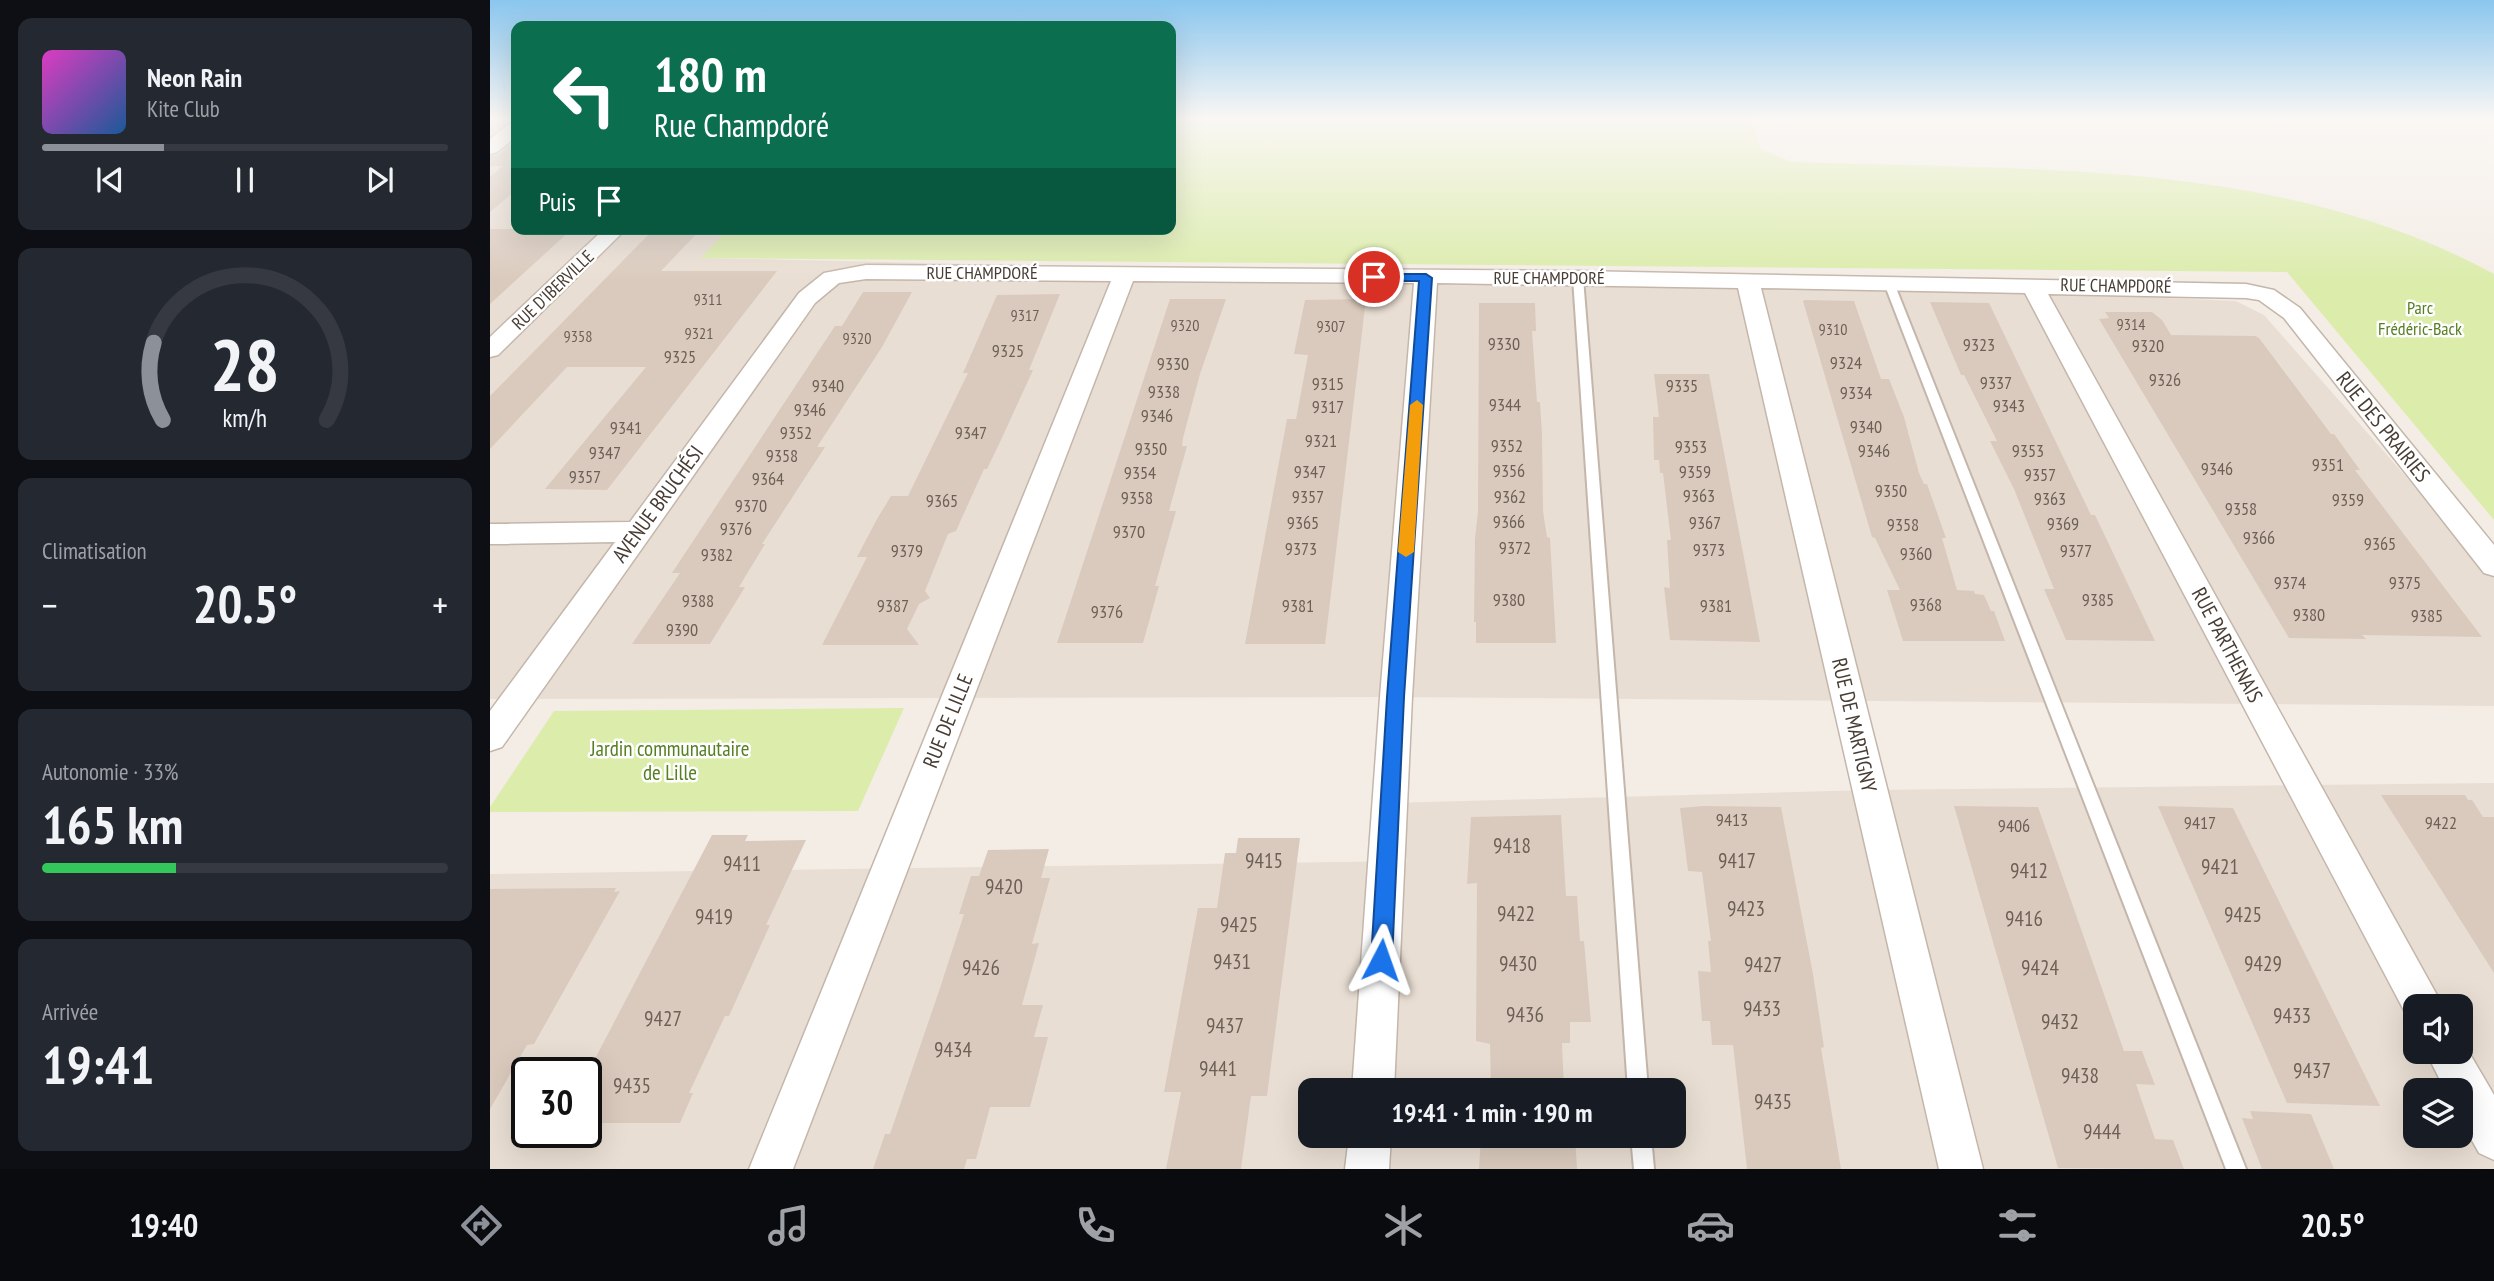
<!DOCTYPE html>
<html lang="fr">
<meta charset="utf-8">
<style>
:root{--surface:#171b24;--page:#242831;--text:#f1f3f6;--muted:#9ea1a6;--line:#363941;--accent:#8c9099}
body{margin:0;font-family:"PT Sans Narrow",sans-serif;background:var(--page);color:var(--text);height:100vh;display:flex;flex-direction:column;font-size:26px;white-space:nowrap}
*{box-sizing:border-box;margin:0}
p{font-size:23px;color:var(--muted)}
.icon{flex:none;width:38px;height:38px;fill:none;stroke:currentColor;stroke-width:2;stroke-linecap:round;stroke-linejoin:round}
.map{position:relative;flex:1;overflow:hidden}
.side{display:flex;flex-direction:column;gap:18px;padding:18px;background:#0d0f14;width:490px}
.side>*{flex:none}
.banner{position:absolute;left:21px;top:21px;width:665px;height:214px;border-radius:14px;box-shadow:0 7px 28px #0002;background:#0b6e4f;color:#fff;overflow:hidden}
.buttons{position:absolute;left:1913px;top:994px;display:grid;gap:14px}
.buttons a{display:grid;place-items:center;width:70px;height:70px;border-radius:14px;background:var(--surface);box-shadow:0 7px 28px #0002;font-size:35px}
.speed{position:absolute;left:21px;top:1057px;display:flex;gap:14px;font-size:35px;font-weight:700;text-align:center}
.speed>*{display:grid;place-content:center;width:91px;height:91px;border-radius:50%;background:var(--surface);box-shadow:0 7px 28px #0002;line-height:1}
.speed .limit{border:4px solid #111;border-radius:10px;background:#fff;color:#111}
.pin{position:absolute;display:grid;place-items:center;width:60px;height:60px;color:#fff;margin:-30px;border:4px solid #fff;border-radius:50%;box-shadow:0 2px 7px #0007}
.me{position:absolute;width:77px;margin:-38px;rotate:4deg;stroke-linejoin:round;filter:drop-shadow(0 0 5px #0008)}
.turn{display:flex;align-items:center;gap:24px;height:147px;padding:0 28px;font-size:32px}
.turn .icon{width:91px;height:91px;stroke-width:2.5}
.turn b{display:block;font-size:49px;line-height:60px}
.then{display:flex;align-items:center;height:66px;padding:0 28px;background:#0003;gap:14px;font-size:26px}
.big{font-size:52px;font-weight:700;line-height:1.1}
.side .tile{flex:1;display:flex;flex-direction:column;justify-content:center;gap:10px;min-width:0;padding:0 24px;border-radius:14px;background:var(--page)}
.side .dial{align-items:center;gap:0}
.dial svg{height:182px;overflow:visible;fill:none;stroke:var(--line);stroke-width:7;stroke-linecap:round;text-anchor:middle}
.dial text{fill:var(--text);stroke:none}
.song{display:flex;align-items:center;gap:21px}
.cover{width:84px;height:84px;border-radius:10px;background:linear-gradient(135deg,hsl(310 70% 55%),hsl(210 70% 35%))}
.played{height:7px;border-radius:4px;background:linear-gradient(90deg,var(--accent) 30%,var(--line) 30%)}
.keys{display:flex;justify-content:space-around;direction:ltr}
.heat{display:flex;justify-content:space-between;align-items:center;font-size:38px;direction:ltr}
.charge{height:10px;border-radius:5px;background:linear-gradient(90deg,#34c759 33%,var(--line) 0)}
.trip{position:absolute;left:808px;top:1078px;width:388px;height:70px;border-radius:14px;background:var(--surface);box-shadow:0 7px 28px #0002;font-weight:700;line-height:70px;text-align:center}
.tab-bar{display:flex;height:112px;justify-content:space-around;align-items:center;background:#090b0e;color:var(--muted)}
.tab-bar .icon{width:49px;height:49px}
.tab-bar .on{color:var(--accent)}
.tab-bar b{font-size:32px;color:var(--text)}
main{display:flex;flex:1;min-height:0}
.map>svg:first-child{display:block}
.residential{fill:#e9ded3;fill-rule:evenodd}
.green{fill:#dbecab}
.building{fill:#dacabd}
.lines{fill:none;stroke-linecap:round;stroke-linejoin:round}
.service-casing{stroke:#c4b6ab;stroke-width:4}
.minor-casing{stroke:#c4b6ab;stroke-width:3}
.service{fill:#fff;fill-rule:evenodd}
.minor{fill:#fff;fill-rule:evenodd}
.route{fill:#1a73e8;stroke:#114b97;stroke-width:2}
.slow{fill:#f59e0b}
.labels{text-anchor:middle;stroke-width:5;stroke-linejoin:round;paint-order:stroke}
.far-number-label{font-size:16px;fill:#6c6056}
.far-street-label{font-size:18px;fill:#483d34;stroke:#fff}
.far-park-label{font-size:18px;fill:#567f22;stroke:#fff}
.number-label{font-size:18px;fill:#6c6056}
.street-label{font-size:21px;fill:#483d34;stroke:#fff}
.park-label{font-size:21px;fill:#567f22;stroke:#fff}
.near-number-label{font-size:21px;fill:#6c6056}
</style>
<main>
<section class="side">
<div class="tile">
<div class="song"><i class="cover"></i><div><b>Neon Rain</b><p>Kite Club</p></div></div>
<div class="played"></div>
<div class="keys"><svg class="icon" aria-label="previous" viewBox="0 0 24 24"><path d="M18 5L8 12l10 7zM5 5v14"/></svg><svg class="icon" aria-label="pause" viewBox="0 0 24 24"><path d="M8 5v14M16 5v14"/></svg><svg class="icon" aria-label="next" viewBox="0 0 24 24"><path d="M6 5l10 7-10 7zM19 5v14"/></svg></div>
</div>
<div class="tile dial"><svg viewBox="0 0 100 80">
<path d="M14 69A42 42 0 1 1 86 69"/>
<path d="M14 69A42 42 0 0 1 10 35" stroke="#8c9099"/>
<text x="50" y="56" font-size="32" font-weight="700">28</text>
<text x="50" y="72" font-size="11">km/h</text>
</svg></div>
<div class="tile"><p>Climatisation</p>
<div class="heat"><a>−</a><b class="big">20.5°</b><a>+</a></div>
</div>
<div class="tile"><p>Autonomie · 33%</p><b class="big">165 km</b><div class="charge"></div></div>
<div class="tile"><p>Arrivée</p><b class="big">19:41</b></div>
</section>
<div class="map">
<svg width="2004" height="1169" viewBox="0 0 2004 1169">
<rect width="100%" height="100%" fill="#f4ede6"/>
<!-- residential -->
<path class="residential" d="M 0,118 L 26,118 L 26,229 L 238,229 L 212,258 L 1307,282 L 1746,301 L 1774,315 L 2004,577 L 2004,706 L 906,697 L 0,699 Z
M 2004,783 L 2004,1169 L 0,1169 L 0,874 L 917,861 L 901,803 L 1379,790 ZM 1925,1006 L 1970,1006 L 1970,1052 L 1925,1052 ZM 37,1073 L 96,1073 L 96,1132 L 37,1132 ZM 821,1090 L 1185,1090 L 1185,1136 L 821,1136 ZM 1925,1090 L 1970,1090 L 1970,1136 L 1925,1136 Z"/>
<!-- green -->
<path class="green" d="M 681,118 L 1261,118 L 1271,149 L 1301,162 C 1538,171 1789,157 2004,274 L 2004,520 L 1797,272 L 211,258 L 238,229 L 681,229 Z
M 414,708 L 368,811 L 0,812 L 0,807 L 64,711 Z"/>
<!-- building -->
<path class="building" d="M 26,140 L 26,190 L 0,212 L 0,177 L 13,166 L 0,166 L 0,156 L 9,154 Z
M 0,229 L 82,229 L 0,304 Z
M 164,229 L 211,229 L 171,271 L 287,271 L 117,490 L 55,489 L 156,367 L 77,367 L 0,449 L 0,396 Z
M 373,292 L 422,292 L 392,347 L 327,447 L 335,447 L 272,544 L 275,544 L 249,587 L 255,587 L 220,644 L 142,644 L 190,573 L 182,573 L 345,326 L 352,326 Z
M 570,294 L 539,370 L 543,370 L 511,440 L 497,469 L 494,469 L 466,531 L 458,534 L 435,591 L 440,598 L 429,604 L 417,629 L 429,645 L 332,645 L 377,557 L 367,557 L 387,519 L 401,496 L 418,496 L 478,373 L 473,373 L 507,295 Z
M 680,299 L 736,299 L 710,374 L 693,438 L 692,446 L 697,446 L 679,511 L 686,511 L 665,586 L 669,586 L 653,643 L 567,643 Z
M 876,299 L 835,644 L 755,644 L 797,419 L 806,419 L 818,355 L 804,354 L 815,300 Z
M 1315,300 L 1364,301 L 1391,379 L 1399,379 L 1414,417 L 1429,473 L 1434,484 L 1437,484 L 1456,538 L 1452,538 L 1467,590 L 1484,591 L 1485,594 L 1494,595 L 1501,611 L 1504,611 L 1515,641 L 1413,641 L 1397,590 L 1410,590 L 1385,538 L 1382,537 L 1313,301 Z
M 1440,302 L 1499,303 L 1601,515 L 1605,515 L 1665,641 L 1576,640 L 1554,589 L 1564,589 L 1524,489 L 1500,441 L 1507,441 L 1474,375 L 1471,375 Z
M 989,303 L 1045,303 L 1046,331 L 1042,331 L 1047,402 L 1050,402 L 1052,434 L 1053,511 L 1057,537 L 1060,538 L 1066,643 L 986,643 L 986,622 L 984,622 L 985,539 L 988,512 Z
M 1615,312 L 1662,312 L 1672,320 L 1681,335 L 1765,336 L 1769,338 L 1841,434 L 1844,434 L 1870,470 L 1865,470 L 1992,637 L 1872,635 L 1876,639 L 1799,638 L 1609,319 L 1619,318 Z
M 1164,374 L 1219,374 L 1270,642 L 1180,640 L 1174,587 L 1180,588 L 1177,540 L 1181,540 L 1173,473 L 1170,473 L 1169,460 L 1164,460 L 1163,417 L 1169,417 Z
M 1891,795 L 1975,795 L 1978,800 L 1982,800 L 1993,817 L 2004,817 L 2004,973 Z
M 1213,806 L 1291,807 L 1323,974 L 1334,1047 L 1331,1048 L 1351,1169 L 1257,1169 L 1243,1045 L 1222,1045 L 1220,1021 L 1212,1021 L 1208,971 L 1221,972 L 1218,941 L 1221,941 L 1212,872 L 1198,871 L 1190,808 Z
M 1464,806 L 1548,807 L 1634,1051 L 1652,1051 L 1665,1085 L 1646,1084 L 1665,1139 L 1683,1140 L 1694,1169 L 1568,1168 Z
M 1668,806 L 1743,808 L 1890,1106 L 1797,1103 Z
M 1071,815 L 1076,896 L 1087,896 L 1090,941 L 1094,941 L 1101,1022 L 1080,1022 L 1080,1043 L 1072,1043 L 1074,1090 L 1001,1090 L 1000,1044 L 986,1041 L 987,883 L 977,884 L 981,817 Z
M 222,835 L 258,835 L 255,841 L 316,840 L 276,925 L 280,925 L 239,1016 L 235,1016 L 199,1093 L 203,1093 L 190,1123 L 96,1123 L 96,1076 Z
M 748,838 L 810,838 L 777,1096 L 761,1096 L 751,1169 L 676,1169 L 691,1092 L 674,1092 L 708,908 L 727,908 L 735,853 L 746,853 Z
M 559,849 L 551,878 L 560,878 L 542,944 L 549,943 L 532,1005 L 553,1005 L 544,1037 L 558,1037 L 540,1107 L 500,1107 L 486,1159 L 477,1159 L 474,1169 L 383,1169 L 395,1134 L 400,1134 L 450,988 L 474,914 L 469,914 L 481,876 L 489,876 L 498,850 Z
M 126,888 L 124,892 L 130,891 L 44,1044 L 37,1045 L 0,1109 L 0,889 Z
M 1760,1111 L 1821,1114 L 1844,1169 L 1772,1169 L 1752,1118 L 1763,1119 Z
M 991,1136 L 1085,1136 L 1087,1169 L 989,1169 Z"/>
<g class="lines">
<!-- service casing -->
<g class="service-casing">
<path id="service" d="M 1088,275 L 1093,278 L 1158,1090 L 1138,1090 L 1083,278 Z
M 1399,280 L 1404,283 L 1756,1169 L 1736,1169 L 1394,283 Z
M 1141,1136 L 1161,1136 L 1164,1169 L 1144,1169 Z"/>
</g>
<!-- minor casing -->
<g class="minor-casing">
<path id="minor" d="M 26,122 L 26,137 L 7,152 L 0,154 L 0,139 L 19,124 Z
M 114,229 L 136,229 L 8,355 L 0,357 L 0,337 Z
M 376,265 L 1088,271 L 1756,284 L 1784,290 L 1810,308 L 2004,545 L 2004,576 L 1994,573 L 1794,318 L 1769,300 L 1756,298 L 1558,294 L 1953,1006 L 1925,1006 L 1925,1023 L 1919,1020 L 1535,293 L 1271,288 L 1493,1169 L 1449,1169 L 1248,288 L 947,283 L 922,697 L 904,1090 L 862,1090 L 890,697 L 924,283 L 643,281 L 303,1169 L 259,1169 L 621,281 L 376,279 L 349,283 L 325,303 L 12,747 L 0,751 L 0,711 L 125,542 L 0,544 L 0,524 L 140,522 L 309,293 L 334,273 Z
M 1970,1037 L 2004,1095 L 2004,1160 L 1989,1153 L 1970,1119 L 1970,1090 L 1955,1090 L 1936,1052 L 1970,1052 Z
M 859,1136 L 901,1136 L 899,1169 L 855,1169 Z"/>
</g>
<!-- service -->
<use href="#service" class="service"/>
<!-- minor -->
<use href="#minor" class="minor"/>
</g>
<!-- sky -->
<linearGradient id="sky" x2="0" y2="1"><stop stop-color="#8ac6ee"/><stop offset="0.42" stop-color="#faf7f4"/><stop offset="1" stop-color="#faf7f4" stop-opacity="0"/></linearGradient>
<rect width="2004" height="282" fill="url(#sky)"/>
<!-- route -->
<path class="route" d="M 879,274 L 936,274 L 942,278 L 914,697 L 902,960 L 898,967 L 891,970 L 884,967 L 881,960 L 897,697 L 929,281 L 884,281 L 879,280 Z"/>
<!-- slow -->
<path class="slow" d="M 927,400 L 933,405 L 924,552 L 916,557 L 908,552 L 920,405 Z"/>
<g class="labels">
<!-- far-number labels -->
<g class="far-number-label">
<text x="218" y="305">9311</text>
<text x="535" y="321">9317</text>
<text x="1641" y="330">9314</text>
<text x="695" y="331">9320</text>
<text x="841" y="332">9307</text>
<text x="1343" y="335">9310</text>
<text x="209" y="339">9321</text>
<text x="88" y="342">9358</text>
<text x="367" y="344">9320</text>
</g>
<!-- far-street labels -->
<g class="far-street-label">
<text x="492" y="279">RUE CHAMPDORÉ</text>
<text x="1059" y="284">RUE CHAMPDORÉ</text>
<text transform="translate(1626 286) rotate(1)" y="6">RUE CHAMPDORÉ</text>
<text transform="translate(63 290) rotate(-44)" y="6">RUE D'IBERVILLE</text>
</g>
<!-- far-park labels -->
<g class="far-park-label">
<text x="1930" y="314">Parc<tspan x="1930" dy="21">Frédéric-Back</tspan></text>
</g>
<!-- number labels -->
<g class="number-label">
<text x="1014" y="350">9330</text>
<text x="1489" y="351">9323</text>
<text x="1658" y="352">9320</text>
<text x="518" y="357">9325</text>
<text x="190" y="363">9325</text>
<text x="1356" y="369">9324</text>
<text x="683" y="370">9330</text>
<text x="1675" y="386">9326</text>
<text x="1506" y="389">9337</text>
<text x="838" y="390">9315</text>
<text x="338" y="392">9340</text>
<text x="1192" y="392">9335</text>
<text x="674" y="398">9338</text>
<text x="1366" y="399">9334</text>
<text x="1015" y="411">9344</text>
<text x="1519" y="412">9343</text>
<text x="838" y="413">9317</text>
<text x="320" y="416">9346</text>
<text x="667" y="422">9346</text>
<text x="1376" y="433">9340</text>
<text x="136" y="434">9341</text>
<text x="306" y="439">9352</text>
<text x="481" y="439">9347</text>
<text x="831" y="447">9321</text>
<text x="1017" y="452">9352</text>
<text x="1201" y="453">9353</text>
<text x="661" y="455">9350</text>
<text x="1384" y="457">9346</text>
<text x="1538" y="457">9353</text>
<text x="115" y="459">9347</text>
<text x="292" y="462">9358</text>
<text x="1838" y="471">9351</text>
<text x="1727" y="475">9346</text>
<text x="1019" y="477">9356</text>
<text x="820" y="478">9347</text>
<text x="1205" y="478">9359</text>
<text x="650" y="479">9354</text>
<text x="1550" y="481">9357</text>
<text x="95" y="483">9357</text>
<text x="278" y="485">9364</text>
<text x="1401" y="497">9350</text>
<text x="1209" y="502">9363</text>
<text x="818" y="503">9357</text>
<text x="1020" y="503">9362</text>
<text x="647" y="504">9358</text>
<text x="1560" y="505">9363</text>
<text x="1858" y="506">9359</text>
<text x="452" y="507">9365</text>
<text x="261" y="512">9370</text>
<text x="1751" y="515">9358</text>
<text x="1019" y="528">9366</text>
<text x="813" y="529">9365</text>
<text x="1215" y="529">9367</text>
<text x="1573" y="530">9369</text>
<text x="1413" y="531">9358</text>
<text x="246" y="535">9376</text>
<text x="639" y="538">9370</text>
<text x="1769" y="544">9366</text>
<text x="1890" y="550">9365</text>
<text x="1025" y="554">9372</text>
<text x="811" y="555">9373</text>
<text x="1219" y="556">9373</text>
<text x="417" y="557">9379</text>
<text x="1586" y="557">9377</text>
<text x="1426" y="560">9360</text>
<text x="227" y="561">9382</text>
<text x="1800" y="589">9374</text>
<text x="1915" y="589">9375</text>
<text x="1019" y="606">9380</text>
<text x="1608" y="606">9385</text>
<text x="208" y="607">9388</text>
<text x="1436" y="611">9368</text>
<text x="403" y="612">9387</text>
<text x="808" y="612">9381</text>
<text x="1226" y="612">9381</text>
<text x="617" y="618">9376</text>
<text x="1819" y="621">9380</text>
<text x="1937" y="622">9385</text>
<text x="192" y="636">9390</text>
<text x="1242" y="826">9413</text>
<text x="1710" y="829">9417</text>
<text x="1951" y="829">9422</text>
<text x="1524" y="832">9406</text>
</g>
<!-- street labels -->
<g class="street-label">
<text transform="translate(1893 427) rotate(51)" y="7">RUE DES PRAIRIES</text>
<text transform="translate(168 504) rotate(-54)" y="7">AVENUE BRUCHÉSI</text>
<text transform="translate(1737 645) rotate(62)" y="7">RUE PARTHENAIS</text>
<text transform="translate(458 721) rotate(-68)" y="7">RUE DE LILLE</text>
<text transform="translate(1364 725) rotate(77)" y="7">RUE DE MARTIGNY</text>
</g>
<!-- park labels -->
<g class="park-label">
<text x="180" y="756">Jardin communautaire<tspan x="180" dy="24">de Lille</tspan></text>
</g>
<!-- near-number labels -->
<g class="near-number-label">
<text x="1022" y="853">9418</text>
<text x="774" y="868">9415</text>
<text x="1247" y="868">9417</text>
<text x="252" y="871">9411</text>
<text x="1730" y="874">9421</text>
<text x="1539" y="878">9412</text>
<text x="514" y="894">9420</text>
<text x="1256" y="916">9423</text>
<text x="1026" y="921">9422</text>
<text x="1753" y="922">9425</text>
<text x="224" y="924">9419</text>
<text x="1534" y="926">9416</text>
<text x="749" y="932">9425</text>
<text x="742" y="969">9431</text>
<text x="1028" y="971">9430</text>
<text x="1773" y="971">9429</text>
<text x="1273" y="972">9427</text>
<text x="491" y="975">9426</text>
<text x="1550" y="975">9424</text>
<text x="1272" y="1016">9433</text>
<text x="1035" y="1022">9436</text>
<text x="1802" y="1023">9433</text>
<text x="173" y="1026">9427</text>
<text x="1570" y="1029">9432</text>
<text x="735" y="1033">9437</text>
<text x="463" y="1057">9434</text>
<text x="728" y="1076">9441</text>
<text x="1822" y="1078">9437</text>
<text x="1590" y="1083">9438</text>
<text x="142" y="1093">9435</text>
<text x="1283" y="1109">9435</text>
<text x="1612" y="1139">9444</text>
</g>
</g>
</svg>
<div class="buttons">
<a><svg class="icon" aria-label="sound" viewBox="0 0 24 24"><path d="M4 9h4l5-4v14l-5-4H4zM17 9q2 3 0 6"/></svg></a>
<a><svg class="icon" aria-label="layers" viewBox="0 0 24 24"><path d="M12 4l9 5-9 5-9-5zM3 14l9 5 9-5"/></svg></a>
</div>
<div class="speed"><div class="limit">30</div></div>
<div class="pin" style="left:884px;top:277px;background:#d93025"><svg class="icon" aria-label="arrive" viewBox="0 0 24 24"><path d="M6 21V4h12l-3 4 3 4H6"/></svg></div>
<svg class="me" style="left:891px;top:960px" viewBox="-20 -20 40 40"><path d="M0-17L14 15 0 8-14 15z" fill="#1a73e8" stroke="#fff" stroke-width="4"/></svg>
<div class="trip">19:41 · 1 min · 190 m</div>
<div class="banner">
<div class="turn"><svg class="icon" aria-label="left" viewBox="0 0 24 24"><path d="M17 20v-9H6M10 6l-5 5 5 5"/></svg><div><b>180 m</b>Rue Champdoré</div></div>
<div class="then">Puis<svg class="icon" aria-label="arrive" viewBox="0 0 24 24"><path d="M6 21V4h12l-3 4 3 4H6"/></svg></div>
</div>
</div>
</main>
<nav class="tab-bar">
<b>19:40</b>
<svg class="icon on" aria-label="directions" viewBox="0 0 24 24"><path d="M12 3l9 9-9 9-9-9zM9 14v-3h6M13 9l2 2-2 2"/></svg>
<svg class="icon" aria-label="music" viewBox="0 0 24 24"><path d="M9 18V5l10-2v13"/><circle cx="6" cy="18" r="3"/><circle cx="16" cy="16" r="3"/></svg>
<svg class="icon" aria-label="phone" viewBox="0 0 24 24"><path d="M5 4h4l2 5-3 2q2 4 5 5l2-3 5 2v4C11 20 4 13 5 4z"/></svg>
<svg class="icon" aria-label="climate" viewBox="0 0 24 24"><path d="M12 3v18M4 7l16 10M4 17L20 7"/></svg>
<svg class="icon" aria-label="car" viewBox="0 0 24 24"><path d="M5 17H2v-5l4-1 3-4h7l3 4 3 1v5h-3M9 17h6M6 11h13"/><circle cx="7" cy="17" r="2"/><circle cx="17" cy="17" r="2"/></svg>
<svg class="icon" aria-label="filters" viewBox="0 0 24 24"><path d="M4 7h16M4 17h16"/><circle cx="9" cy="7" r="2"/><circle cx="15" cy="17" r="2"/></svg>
<b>20.5°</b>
</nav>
